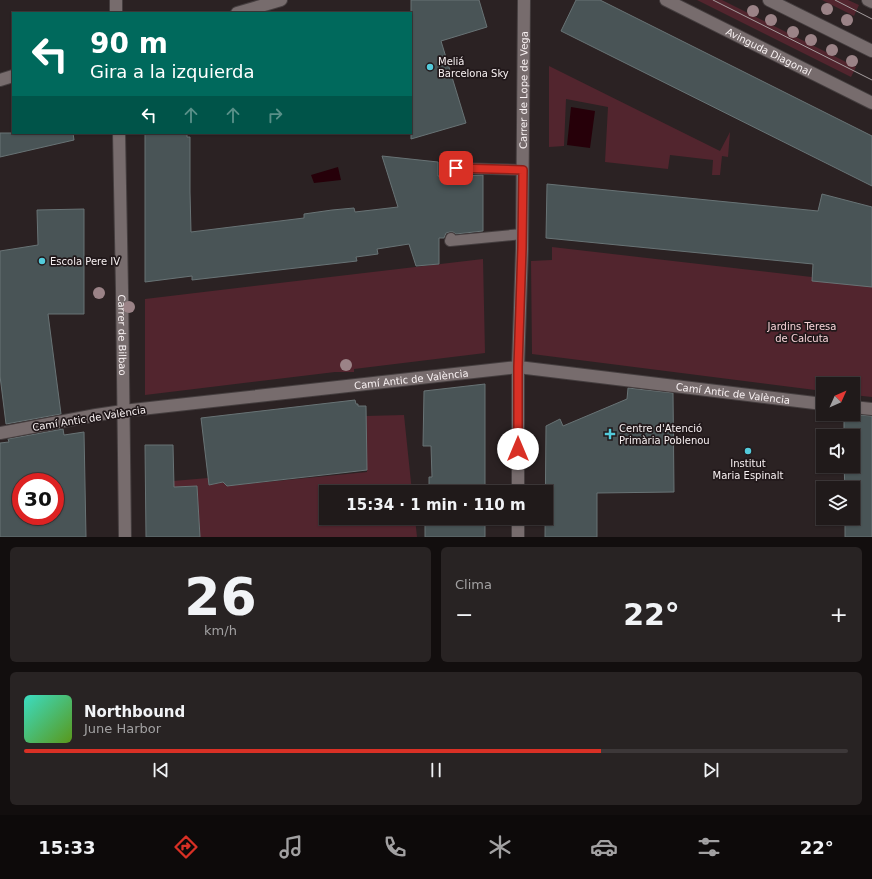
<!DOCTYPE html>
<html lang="es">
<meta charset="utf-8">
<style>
:root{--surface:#201a1a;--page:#282323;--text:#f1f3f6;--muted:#a2a1a2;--line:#3d3839;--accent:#d93025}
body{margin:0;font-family:"DejaVu Sans",sans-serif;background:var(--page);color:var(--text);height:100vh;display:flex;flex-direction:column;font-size:15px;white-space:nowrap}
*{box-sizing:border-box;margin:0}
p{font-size:13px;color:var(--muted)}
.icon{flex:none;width:22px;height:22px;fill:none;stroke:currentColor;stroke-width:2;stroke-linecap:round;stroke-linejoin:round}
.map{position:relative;height:537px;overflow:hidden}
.panel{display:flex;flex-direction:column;gap:10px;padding:10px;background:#120e0e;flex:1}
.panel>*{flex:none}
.banner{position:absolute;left:12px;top:12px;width:400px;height:122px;border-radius:0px;box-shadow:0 1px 3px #0004,0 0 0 1px var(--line);background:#00695c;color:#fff;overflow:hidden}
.needle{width:26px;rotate:45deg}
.fabs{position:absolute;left:816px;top:377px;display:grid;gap:8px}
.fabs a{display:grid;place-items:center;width:44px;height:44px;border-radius:0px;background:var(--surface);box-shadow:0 1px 3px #0004,0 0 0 1px var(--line);font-size:20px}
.speed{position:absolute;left:12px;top:473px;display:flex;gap:8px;font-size:20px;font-weight:700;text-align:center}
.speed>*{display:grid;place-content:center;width:52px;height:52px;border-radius:50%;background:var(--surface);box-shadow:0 1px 3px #0004,0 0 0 1px var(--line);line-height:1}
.speed .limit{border:6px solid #d22;background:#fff;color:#111}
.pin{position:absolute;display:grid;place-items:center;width:34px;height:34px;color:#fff;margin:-17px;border-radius:8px;box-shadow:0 2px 6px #0006}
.me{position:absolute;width:44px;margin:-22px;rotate:0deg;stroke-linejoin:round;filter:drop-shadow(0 0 3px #0008)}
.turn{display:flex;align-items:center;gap:14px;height:84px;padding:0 12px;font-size:18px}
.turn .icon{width:52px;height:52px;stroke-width:2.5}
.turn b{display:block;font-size:28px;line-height:34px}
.lanes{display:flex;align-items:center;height:38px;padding:0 12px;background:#0003;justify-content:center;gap:20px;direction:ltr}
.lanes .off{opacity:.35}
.big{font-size:30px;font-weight:700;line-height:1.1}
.panel .tile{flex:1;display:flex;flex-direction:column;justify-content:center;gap:6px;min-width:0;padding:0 14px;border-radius:6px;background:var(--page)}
.panel .dial{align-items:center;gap:0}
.dial b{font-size:52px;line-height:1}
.song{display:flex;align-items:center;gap:12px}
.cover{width:48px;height:48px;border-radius:6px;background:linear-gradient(135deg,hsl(170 70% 55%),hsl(90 70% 35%))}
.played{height:4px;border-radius:2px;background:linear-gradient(90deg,var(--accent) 70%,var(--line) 70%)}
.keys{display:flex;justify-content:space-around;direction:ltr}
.heat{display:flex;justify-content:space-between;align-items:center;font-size:22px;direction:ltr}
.panel .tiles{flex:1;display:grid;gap:10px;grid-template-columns:1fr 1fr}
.tile:last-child{grid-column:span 2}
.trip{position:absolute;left:319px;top:485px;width:234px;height:40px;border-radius:0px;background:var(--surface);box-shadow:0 1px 3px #0004,0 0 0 1px var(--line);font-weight:700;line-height:40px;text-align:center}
.menu{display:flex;height:64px;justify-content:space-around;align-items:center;background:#0d0a0a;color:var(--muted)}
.menu .icon{width:28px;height:28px}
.menu .on{color:var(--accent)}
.menu b{font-size:18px;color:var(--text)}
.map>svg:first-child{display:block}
.green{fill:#52252e}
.water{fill:#260009}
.building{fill:#495456;stroke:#687375;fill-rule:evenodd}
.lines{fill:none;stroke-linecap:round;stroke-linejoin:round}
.service-casing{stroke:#453e3f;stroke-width:12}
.pedestrian-casing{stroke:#453e3f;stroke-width:14}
.minor-casing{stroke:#453e3f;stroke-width:14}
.tertiary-casing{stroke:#453e3f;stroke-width:14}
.secondary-casing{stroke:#453e3f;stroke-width:14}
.service{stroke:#776c6d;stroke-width:10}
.pedestrian{stroke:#776c6d;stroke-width:12}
.minor{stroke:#776c6d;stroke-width:12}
.tertiary{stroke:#776c6d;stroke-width:12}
.secondary{stroke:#776c6d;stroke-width:12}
.tram{stroke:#a59e9f;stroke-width:1}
.tree{fill:#9b8387}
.route-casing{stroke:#8d1f18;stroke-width:10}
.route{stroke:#d93025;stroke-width:7}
.poi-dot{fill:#53cbdb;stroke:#21181a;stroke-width:1.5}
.labels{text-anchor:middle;stroke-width:3.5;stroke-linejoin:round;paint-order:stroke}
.street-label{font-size:10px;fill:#f8f1f2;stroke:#21181a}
.poi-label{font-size:10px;fill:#f8f1f2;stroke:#21181a;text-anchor:start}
.park-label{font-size:10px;fill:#f7d3d8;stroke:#21181a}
</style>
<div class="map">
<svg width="872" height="537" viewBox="0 0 872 537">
<rect width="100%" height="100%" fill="#2b2223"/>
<!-- green -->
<path class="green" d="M 697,0 L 722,0 L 856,67 L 851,77 Z
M 822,0 L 848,0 L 859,5 L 854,16 Z
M 549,66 L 720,151 L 730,132 L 728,157 L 722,156 L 720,175 L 712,175 L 713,160 L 670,155 L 668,169 L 605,162 L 608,107 L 566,99 L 564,146 L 549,147 Z
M 552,247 L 872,284 L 872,397 L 853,395 L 853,384 L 823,384 L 823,391 L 532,354 L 531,261 L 552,260 Z
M 483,259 L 485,353 L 354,369 L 354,372 L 335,372 L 145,395 L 145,299 Z
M 404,415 L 412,492 L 326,492 L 326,518 L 415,518 L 417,537 L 200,537 L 197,486 L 174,487 L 173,481 L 208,478 L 209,485 L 226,482 L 227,486 L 367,472 L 366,416 Z"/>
<!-- water -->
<path class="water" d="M 571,107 L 595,111 L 590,148 L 567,145 Z
M 338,167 L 341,180 L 314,183 L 311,175 Z"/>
<!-- building -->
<path class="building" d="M 411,0 L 479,0 L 487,27 L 441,41 L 466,123 L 411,139 Z
M 576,0 L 600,0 L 872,136 L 872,186 L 561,31 Z
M 0,133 L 73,133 L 74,140 L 0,157 Z
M 145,133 L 187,133 L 187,137 L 190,137 L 190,192 L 191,232 L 304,218 L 304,214 L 332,210 L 354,208 L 355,212 L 398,207 L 382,156 L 438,162 L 438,176 L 449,176 L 450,180 L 455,182 L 459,181 L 461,179 L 462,176 L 483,175 L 483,231 L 456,234 L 453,232 L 450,232 L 446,233 L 444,238 L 439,238 L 439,264 L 416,266 L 409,244 L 377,249 L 378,254 L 356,257 L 357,261 L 192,280 L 192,276 L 145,282 Z
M 547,184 L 818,211 L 822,194 L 872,207 L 872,287 L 812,281 L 813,264 L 546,238 Z
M 84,209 L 84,314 L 48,314 L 61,414 L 6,424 L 0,376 L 0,251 L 38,245 L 37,210 Z
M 485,384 L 485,492 L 429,492 L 429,477 L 432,477 L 431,446 L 423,446 L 424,391 Z
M 628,388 L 673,393 L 674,492 L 597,493 L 597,537 L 545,537 L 546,426 L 560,419 L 563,426 L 627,399 Z
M 355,400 L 356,404 L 358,404 L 358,406 L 366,406 L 367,470 L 244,484 L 227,486 L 223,482 L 209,485 L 201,418 Z
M 844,414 L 872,416 L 872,537 L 845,537 L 845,518 L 853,518 L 853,488 L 845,488 L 844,466 L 853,466 L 853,436 L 844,436 Z
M 63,429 L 64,435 L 84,432 L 86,537 L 0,537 L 0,443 L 9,442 L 8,439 ZM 21,482 L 55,482 L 55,516 L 21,516 Z
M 145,445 L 173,445 L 174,487 L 197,486 L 200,537 L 146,537 Z
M 425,518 L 485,518 L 485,537 L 425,537 Z"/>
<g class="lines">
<!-- service casing -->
<g class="service-casing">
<path id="service" d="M 455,176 L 455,168 L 523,170
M 451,238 L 450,241 L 522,234"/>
</g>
<!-- pedestrian casing -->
<g class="pedestrian-casing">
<path id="pedestrian" d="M 769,0 L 872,51
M 0,433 L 96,415 L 123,411"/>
</g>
<!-- minor casing -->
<g class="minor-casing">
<g id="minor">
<path d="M 237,13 L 281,0"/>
<path d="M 0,80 L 13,76"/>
<path d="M 853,407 L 872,409"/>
<path id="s1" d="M 123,411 L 518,367 L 823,404"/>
<path id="s2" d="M 518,492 L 518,367 L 522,249 L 524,0"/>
<path d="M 518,537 L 518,518"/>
</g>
</g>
<!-- tertiary casing -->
<g class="tertiary-casing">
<g id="tertiary">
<path id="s3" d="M 666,0 L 872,103"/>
<path d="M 868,0 L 872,2"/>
</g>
</g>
<!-- secondary casing -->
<g class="secondary-casing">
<g id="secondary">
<path d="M 116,0 L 116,13"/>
<path id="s4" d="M 119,133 L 122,290 L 125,537"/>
</g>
</g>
<!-- service -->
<use href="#service" class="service"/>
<!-- pedestrian -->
<use href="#pedestrian" class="pedestrian"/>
<!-- minor -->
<use href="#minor" class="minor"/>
<!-- tertiary -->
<use href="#tertiary" class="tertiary"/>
<!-- secondary -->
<use href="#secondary" class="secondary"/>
<!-- tram -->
<path class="tram" d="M 713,0 L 872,80
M 835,0 L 872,19"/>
</g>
<!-- trees -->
<g class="tree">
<circle cx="827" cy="9" r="6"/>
<circle cx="753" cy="11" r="6"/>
<circle cx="771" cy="20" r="6"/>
<circle cx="847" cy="20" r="6"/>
<circle cx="793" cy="32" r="6"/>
<circle cx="811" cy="40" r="6"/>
<circle cx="832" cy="50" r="6"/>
<circle cx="852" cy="61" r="6"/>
<circle cx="99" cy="293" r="6"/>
<circle cx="129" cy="307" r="6"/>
<circle cx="346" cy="365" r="6"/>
</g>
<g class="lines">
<!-- route casing -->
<g class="route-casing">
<path id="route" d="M 456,168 L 523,170 L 522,248 L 518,367 L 518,449"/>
</g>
<!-- route -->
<use href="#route" class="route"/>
</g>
<!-- markers -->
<g class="poi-dot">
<circle cx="430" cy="67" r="4"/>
<circle cx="42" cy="261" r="4"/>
<path d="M608 428h4v4h4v4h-4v4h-4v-4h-4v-4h4z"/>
<circle cx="748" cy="451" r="4"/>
</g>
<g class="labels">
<!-- street labels -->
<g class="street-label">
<text dy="4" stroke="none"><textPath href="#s3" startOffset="115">Avinguda Diagonal</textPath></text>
<text dy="4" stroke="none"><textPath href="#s2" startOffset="402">Carrer de Lope de Vega</textPath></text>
<text dy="4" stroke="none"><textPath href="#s4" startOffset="202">Carrer de Bilbao</textPath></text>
<text dy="4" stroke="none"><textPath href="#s1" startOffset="290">Camí Antic de València</textPath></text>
<text dy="4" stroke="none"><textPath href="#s1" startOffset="614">Camí Antic de València</textPath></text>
<text transform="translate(89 418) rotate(-9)" y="4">Camí Antic de València</text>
</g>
<!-- poi labels -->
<g class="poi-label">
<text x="438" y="65">Meliá<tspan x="438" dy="12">Barcelona Sky</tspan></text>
<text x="50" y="265">Escola Pere IV</text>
<text x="619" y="432">Centre d'Atenció<tspan x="619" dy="12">Primària Poblenou</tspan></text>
<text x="748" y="467" text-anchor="middle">Institut<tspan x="748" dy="12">Maria Espinalt</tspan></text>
</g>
<!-- park labels -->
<g class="park-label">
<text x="802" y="330">Jardins Teresa<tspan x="802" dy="12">de Calcuta</tspan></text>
</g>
</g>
</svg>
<div class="fabs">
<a><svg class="needle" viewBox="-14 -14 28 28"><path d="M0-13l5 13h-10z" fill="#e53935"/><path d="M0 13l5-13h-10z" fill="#a2a1a2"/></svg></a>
<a><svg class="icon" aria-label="sound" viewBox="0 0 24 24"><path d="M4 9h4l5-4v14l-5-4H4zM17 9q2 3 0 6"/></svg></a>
<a><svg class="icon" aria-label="layers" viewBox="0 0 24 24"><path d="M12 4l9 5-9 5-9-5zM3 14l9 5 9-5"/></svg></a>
</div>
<div class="speed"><div class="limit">30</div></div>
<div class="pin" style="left:456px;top:168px;background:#d93025"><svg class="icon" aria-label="arrive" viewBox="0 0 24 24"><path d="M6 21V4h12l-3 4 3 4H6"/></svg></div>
<svg class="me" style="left:518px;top:449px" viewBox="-20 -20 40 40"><circle r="19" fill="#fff"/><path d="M0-13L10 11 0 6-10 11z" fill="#d93025"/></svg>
<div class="trip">15:34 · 1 min · 110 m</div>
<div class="banner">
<div class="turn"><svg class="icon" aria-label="left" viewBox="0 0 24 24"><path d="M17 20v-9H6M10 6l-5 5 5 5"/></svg><div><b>90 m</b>Gira a la izquierda</div></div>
<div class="lanes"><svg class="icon" aria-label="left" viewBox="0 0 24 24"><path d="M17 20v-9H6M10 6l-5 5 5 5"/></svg><svg class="icon off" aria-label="ahead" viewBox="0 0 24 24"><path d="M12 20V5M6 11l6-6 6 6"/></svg><svg class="icon off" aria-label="ahead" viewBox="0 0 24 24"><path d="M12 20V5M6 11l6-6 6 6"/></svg><svg class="icon off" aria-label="right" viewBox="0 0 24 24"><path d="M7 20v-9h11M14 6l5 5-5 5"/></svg></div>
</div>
</div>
<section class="panel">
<div class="tiles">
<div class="tile dial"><b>26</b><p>km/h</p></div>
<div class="tile"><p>Clima</p>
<div class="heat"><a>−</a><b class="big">22°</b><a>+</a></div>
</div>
<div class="tile">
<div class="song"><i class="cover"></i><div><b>Northbound</b><p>June Harbor</p></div></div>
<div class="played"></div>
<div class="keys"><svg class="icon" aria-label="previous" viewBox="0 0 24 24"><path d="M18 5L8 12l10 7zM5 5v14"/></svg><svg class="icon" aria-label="pause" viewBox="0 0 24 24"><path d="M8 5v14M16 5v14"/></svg><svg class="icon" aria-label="next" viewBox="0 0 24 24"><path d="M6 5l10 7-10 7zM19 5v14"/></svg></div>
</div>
</div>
</section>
<nav class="menu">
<b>15:33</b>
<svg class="icon on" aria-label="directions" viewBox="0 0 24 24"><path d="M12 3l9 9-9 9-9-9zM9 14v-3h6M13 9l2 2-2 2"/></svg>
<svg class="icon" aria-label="music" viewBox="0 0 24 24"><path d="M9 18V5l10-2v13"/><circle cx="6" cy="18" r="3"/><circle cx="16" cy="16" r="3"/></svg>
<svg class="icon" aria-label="phone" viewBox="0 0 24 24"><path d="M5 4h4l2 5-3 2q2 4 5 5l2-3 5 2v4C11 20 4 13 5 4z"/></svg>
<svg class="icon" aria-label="climate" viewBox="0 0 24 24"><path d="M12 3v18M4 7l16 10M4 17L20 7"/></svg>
<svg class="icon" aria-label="car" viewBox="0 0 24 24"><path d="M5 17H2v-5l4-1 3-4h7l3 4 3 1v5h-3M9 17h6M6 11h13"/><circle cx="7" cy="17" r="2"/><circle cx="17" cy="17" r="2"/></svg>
<svg class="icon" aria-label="filters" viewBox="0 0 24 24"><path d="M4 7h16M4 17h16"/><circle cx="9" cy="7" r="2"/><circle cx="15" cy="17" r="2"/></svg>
<b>22°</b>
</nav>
